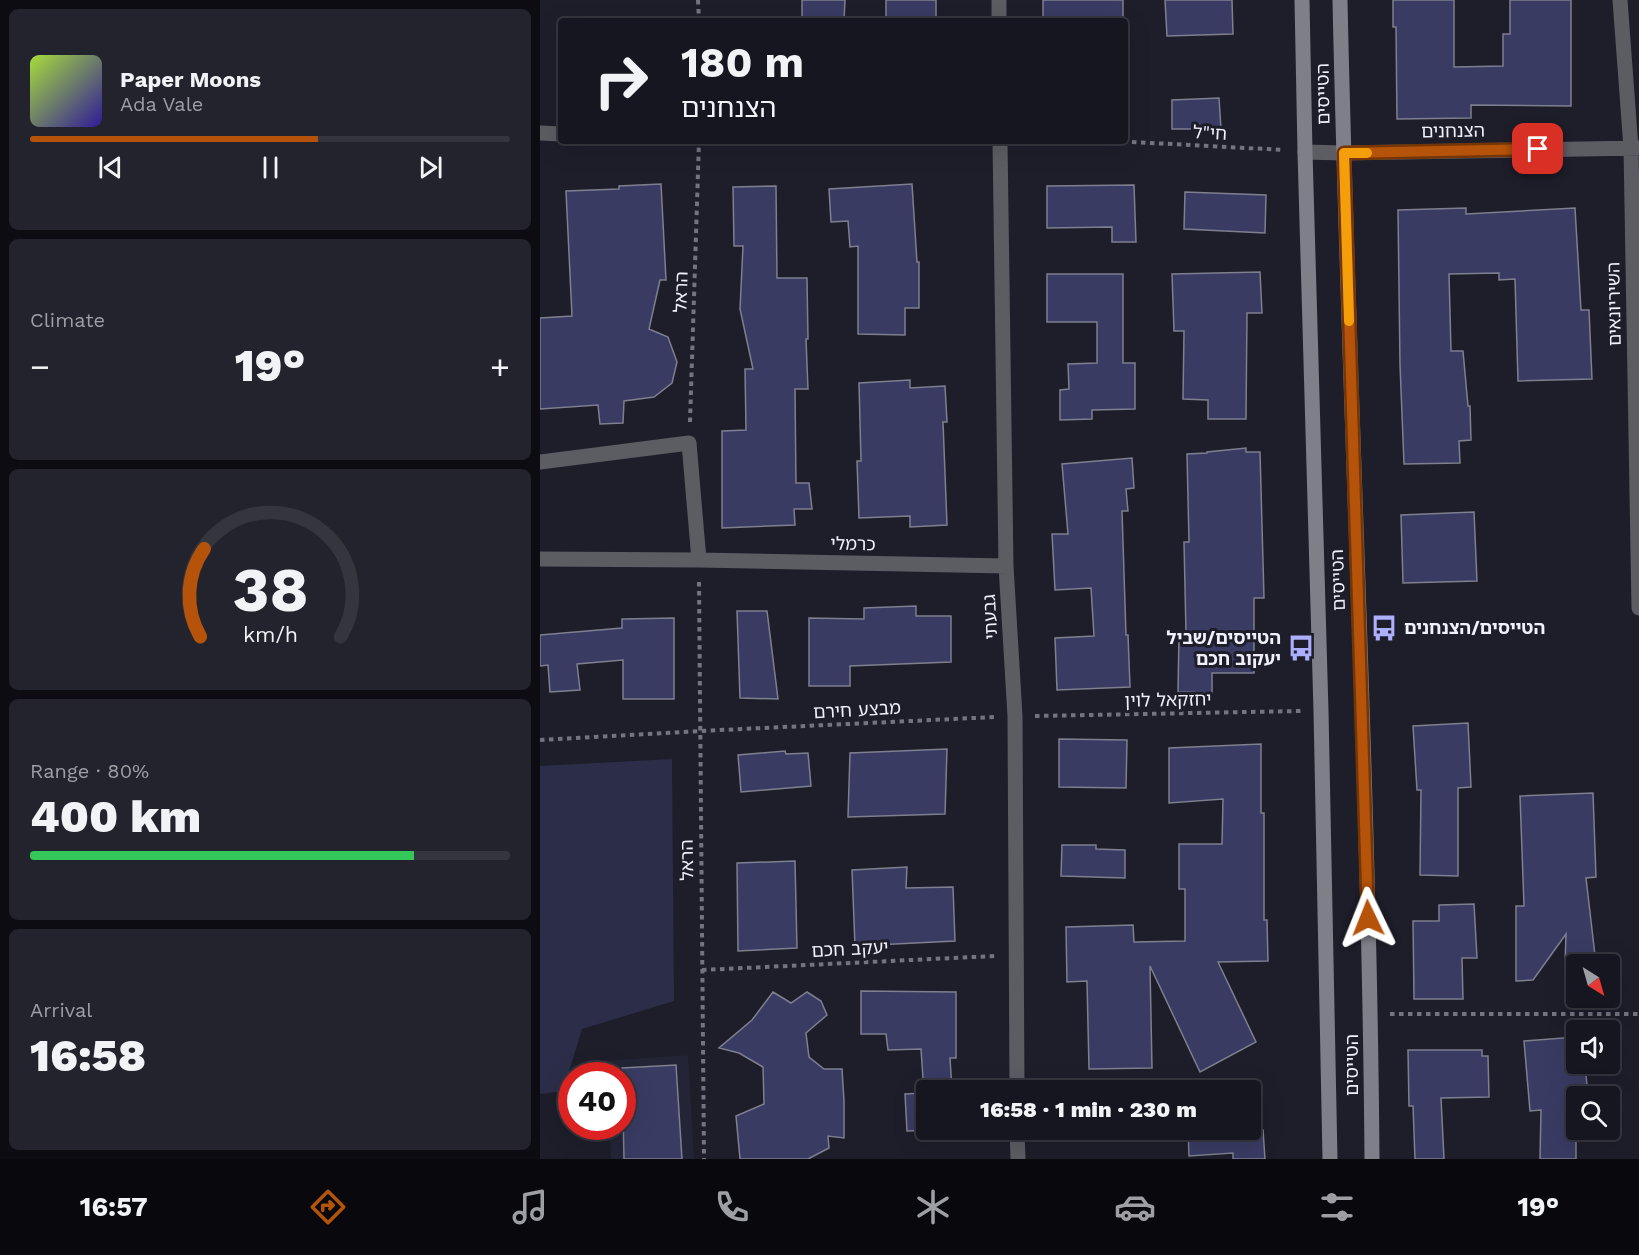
<!DOCTYPE html>
<meta charset="utf-8">
<style>
:root{--surface:#161620;--page:#23232d;--text:#f1f3f6;--muted:#9e9fa5;--line:#35353e;--accent:#b45309}
body{margin:0;font-family:"Work Sans","Noto Sans Hebrew",sans-serif;background:var(--page);color:var(--text);height:100vh;display:flex;flex-direction:column;font-size:22px;white-space:nowrap}
*{box-sizing:border-box;margin:0}
p{font-size:20px;color:var(--muted)}
.icon{flex:none;width:33px;height:33px;fill:none;stroke:currentColor;stroke-width:2;stroke-linecap:round;stroke-linejoin:round}
.map{position:relative;flex:1;overflow:hidden}
.sheet{display:flex;flex-direction:column;gap:9px;padding:9px;background:#0c0c12;width:540px}
.sheet>*{flex:none}
.banner{position:absolute;left:18px;top:18px;width:570px;height:126px;border-radius:6px;box-shadow:0 6px 24px #0002,0 0 0 2px var(--line);background:#161620;color:var(--text);overflow:hidden}
.needle{width:39px;rotate:143deg}
.controls{position:absolute;left:1026px;top:954px;display:grid;gap:12px}
.controls a{display:grid;place-items:center;width:54px;height:54px;border-radius:6px;background:var(--surface);box-shadow:0 6px 24px #0002,0 0 0 2px var(--line);font-size:30px}
.speed{position:absolute;left:18px;top:1062px;display:flex;gap:12px;font-size:30px;font-weight:700;text-align:center}
.speed>*{display:grid;place-content:center;width:78px;height:78px;border-radius:50%;background:var(--surface);box-shadow:0 6px 24px #0002,0 0 0 2px var(--line);line-height:1}
.speed .limit{border:9px solid #d22;background:#fff;color:#111}
.pin{position:absolute;display:grid;place-items:center;width:51px;height:51px;color:#fff;margin:-26px;border-radius:12px;box-shadow:0 3px 9px #0006}
.me{position:absolute;width:66px;margin:-33px;rotate:358deg;stroke-linejoin:round;filter:drop-shadow(0 0 4px #0008)}
.turn{display:flex;align-items:center;gap:21px;height:126px;padding:0 24px;font-size:27px}
.turn .icon{width:78px;height:78px;stroke-width:2.5}
.turn b{display:block;font-size:42px;line-height:51px}
.big{font-size:45px;font-weight:800;line-height:1.1}
.sheet .card{flex:1;display:flex;flex-direction:column;justify-content:center;gap:9px;min-width:0;padding:0 21px;border-radius:9px;background:var(--page)}
.sheet .dial{align-items:center;gap:0}
.dial svg{height:156px;overflow:visible;fill:none;stroke:var(--line);stroke-width:7;stroke-linecap:round;text-anchor:middle}
.dial text{fill:var(--text);stroke:none}
.song{display:flex;align-items:center;gap:18px}
.cover{width:72px;height:72px;border-radius:9px;background:linear-gradient(135deg,hsl(80 70% 55%),hsl(250 70% 35%))}
.played{height:6px;border-radius:3px;background:linear-gradient(90deg,var(--accent) 60%,var(--line) 60%)}
.keys{display:flex;justify-content:space-around;direction:ltr}
.heat{display:flex;justify-content:space-between;align-items:center;font-size:33px;direction:ltr}
.charge{height:9px;border-radius:4px;background:linear-gradient(90deg,#34c759 80%,var(--line) 0)}
.trip{position:absolute;left:376px;top:1080px;width:345px;height:60px;border-radius:6px;background:var(--surface);box-shadow:0 6px 24px #0002,0 0 0 2px var(--line);font-weight:800;line-height:60px;text-align:center}
.dock{display:flex;height:96px;justify-content:space-around;align-items:center;background:#09090d;color:var(--muted)}
.dock .icon{width:42px;height:42px}
.dock .selected{color:var(--accent)}
.dock b{font-size:27px;color:var(--text)}
main{display:flex;flex:1;min-height:0}
.map>svg:first-child{display:block}
.built{fill:#232436}
.green{fill:#2c2d48}
.building{fill:#3a3b63;stroke:#7e7f8f;stroke-width:1.5}
.lines{fill:none;stroke-linecap:round;stroke-linejoin:round}
.path{stroke:#73747f;stroke-width:4;stroke-dasharray:4.5 4.5;stroke-linecap:butt}
.street{stroke:#5c5c63;stroke-width:15}
.secondary{stroke:#7e7f89;stroke-width:15}
.route-casing{stroke:#753606;stroke-width:15}
.route{stroke:#b45309;stroke-width:10}
.slow{stroke:#f59e0b;stroke-width:10}
.labels{text-anchor:middle;stroke-width:6;stroke-linejoin:round;paint-order:stroke}
.street-label{font-size:18px;fill:#eff0f9;stroke:#1d1e2a}
.poi-label{font-size:18px;font-weight:bold;fill:#eff0f9;stroke:#1d1e2a;text-anchor:start}
</style>
<main>
<section class="sheet">
<div class="card">
<div class="song"><i class="cover"></i><div><b>Paper Moons</b><p>Ada Vale</p></div></div>
<div class="played"></div>
<div class="keys"><svg class="icon" aria-label="previous" viewBox="0 0 24 24"><path d="M18 5L8 12l10 7zM5 5v14"/></svg><svg class="icon" aria-label="pause" viewBox="0 0 24 24"><path d="M8 5v14M16 5v14"/></svg><svg class="icon" aria-label="next" viewBox="0 0 24 24"><path d="M6 5l10 7-10 7zM19 5v14"/></svg></div>
</div>
<div class="card"><p>Climate</p>
<div class="heat"><a>−</a><b class="big">19°</b><a>+</a></div>
</div>
<div class="card dial"><svg viewBox="0 0 100 80">
<path d="M14 69A42 42 0 1 1 86 69"/>
<path d="M14 69A42 42 0 0 1 16 24" stroke="#b45309"/>
<text x="50" y="56" font-size="32" font-weight="700">38</text>
<text x="50" y="72" font-size="11">km/h</text>
</svg></div>
<div class="card"><p>Range · 80%</p><b class="big">400 km</b><div class="charge"></div></div>
<div class="card"><p>Arrival</p><b class="big">16:58</b></div>
</section>
<div class="map">
<svg width="1099" height="1159" viewBox="0 0 1099 1159">
<rect width="100%" height="100%" fill="#1d1e2a"/>
<!-- built -->
<path class="built" d="M 148,1055 L 154,1159 L 71,1159 L 69,1127 L 82,1126 L 82,1076 L 66,1075 L 65,1061 Z"/>
<!-- green -->
<path class="green" d="M 132,759 L 134,1001 L 42,1029 L 23,1091 L 0,1094 L 0,766 Z"/>
<!-- building -->
<path class="building" d="M 262,0 L 305,0 L 304,21 L 262,21 Z
M 346,0 L 396,0 L 396,21 L 346,21 Z
M 503,0 L 583,0 L 583,21 L 503,21 Z
M 625,0 L 692,0 L 693,34 L 627,36 Z
M 853,0 L 914,0 L 914,67 L 963,66 L 963,34 L 970,34 L 970,0 L 1031,0 L 1031,106 L 931,105 L 931,118 L 857,119 L 856,27 L 853,27 Z
M 679,98 L 681,129 L 632,129 L 632,100 Z
M 121,184 L 126,280 L 120,280 L 109,329 L 128,337 L 137,362 L 132,383 L 114,397 L 84,401 L 83,423 L 60,424 L 58,405 L 0,409 L 0,318 L 32,316 L 26,191 L 79,189 L 79,186 Z
M 372,184 L 377,262 L 379,262 L 379,308 L 365,308 L 365,335 L 318,334 L 318,246 L 310,247 L 308,221 L 291,222 L 289,189 Z
M 594,185 L 596,242 L 572,242 L 572,227 L 507,228 L 507,186 Z
M 236,186 L 237,278 L 267,278 L 268,339 L 266,339 L 268,389 L 255,389 L 256,483 L 269,483 L 272,509 L 254,509 L 255,525 L 182,528 L 182,431 L 206,430 L 205,369 L 213,369 L 200,309 L 203,246 L 194,246 L 193,187 Z
M 645,192 L 726,195 L 725,233 L 644,229 Z
M 926,208 L 926,214 L 1035,208 L 1041,310 L 1049,310 L 1052,379 L 978,381 L 975,279 L 959,280 L 959,273 L 909,274 L 911,351 L 923,351 L 928,406 L 930,406 L 931,440 L 919,441 L 920,463 L 864,464 L 860,365 L 858,210 Z
M 720,272 L 722,313 L 707,313 L 706,419 L 668,419 L 668,400 L 643,399 L 644,331 L 634,331 L 632,274 Z
M 507,274 L 583,274 L 583,363 L 595,363 L 595,409 L 552,410 L 552,419 L 520,420 L 520,390 L 529,389 L 528,364 L 557,363 L 557,322 L 507,322 Z
M 370,380 L 370,388 L 405,386 L 407,422 L 403,422 L 407,525 L 370,527 L 370,516 L 319,518 L 317,461 L 321,461 L 319,383 Z
M 706,448 L 706,452 L 720,452 L 724,598 L 714,598 L 714,673 L 672,673 L 672,693 L 638,692 L 639,633 L 646,633 L 644,542 L 649,542 L 647,454 L 667,453 L 667,452 Z
M 592,458 L 594,488 L 586,489 L 588,511 L 582,511 L 586,635 L 588,635 L 590,687 L 517,690 L 515,638 L 554,636 L 551,588 L 515,590 L 512,534 L 528,534 L 522,464 Z
M 934,512 L 937,581 L 863,583 L 861,515 Z
M 376,606 L 376,616 L 411,616 L 411,662 L 310,666 L 310,686 L 269,686 L 269,618 L 324,619 L 324,608 Z
M 197,611 L 227,611 L 238,699 L 200,698 Z
M 134,618 L 134,699 L 83,699 L 83,660 L 37,664 L 40,690 L 10,692 L 8,665 L 0,666 L 0,635 L 82,628 L 82,619 Z
M 928,723 L 931,787 L 918,788 L 918,876 L 880,875 L 881,790 L 877,790 L 873,726 Z
M 519,739 L 587,740 L 586,788 L 519,787 Z
M 721,744 L 721,813 L 724,813 L 724,920 L 727,920 L 728,961 L 678,962 L 716,1042 L 660,1072 L 610,966 L 612,1068 L 549,1069 L 547,981 L 527,982 L 526,927 L 593,925 L 594,942 L 645,941 L 645,889 L 639,889 L 639,844 L 682,844 L 683,799 L 629,803 L 629,748 Z
M 407,749 L 405,814 L 308,817 L 310,753 Z
M 245,751 L 246,754 L 268,753 L 271,786 L 201,792 L 198,755 Z
M 1053,793 L 1056,877 L 1046,878 L 1056,964 L 1025,964 L 1026,934 L 993,980 L 976,981 L 976,906 L 984,906 L 980,796 Z
M 522,845 L 556,845 L 556,849 L 585,850 L 585,878 L 521,876 Z
M 255,861 L 257,948 L 198,951 L 197,863 Z
M 367,867 L 366,888 L 413,887 L 415,941 L 315,946 L 312,870 Z
M 934,904 L 937,958 L 922,958 L 923,999 L 874,999 L 873,921 L 899,921 L 899,905 Z
M 321,991 L 416,992 L 416,1058 L 410,1058 L 412,1090 L 387,1090 L 387,1130 L 393,1130 L 367,1131 L 365,1094 L 384,1093 L 381,1049 L 348,1050 L 346,1034 L 321,1034 Z
M 233,992 L 251,1003 L 267,992 L 281,1001 L 287,1015 L 266,1033 L 269,1057 L 284,1069 L 302,1069 L 304,1101 L 304,1138 L 288,1136 L 289,1148 L 268,1159 L 200,1159 L 196,1116 L 224,1104 L 223,1067 L 199,1053 L 179,1048 L 212,1020 Z
M 1036,1037 L 1036,1064 L 1045,1064 L 1048,1096 L 1036,1096 L 1036,1159 L 1000,1159 L 1001,1110 L 990,1111 L 984,1041 Z
M 868,1050 L 942,1050 L 942,1056 L 948,1056 L 949,1097 L 901,1098 L 904,1159 L 875,1159 L 873,1106 L 869,1106 Z
M 136,1065 L 142,1159 L 84,1159 L 82,1068 Z
M 648,1130 L 723,1130 L 725,1159 L 693,1159 L 693,1153 L 649,1156 Z"/>
<g class="lines">
<!-- path -->
<path class="path" d="M 158,0 L 159,21
M 574,141 L 744,150
M 150,422 L 159,141
M 159,582 L 164,1159
M 495,716 L 761,711
M 0,740 L 160,731 L 455,717
M 162,970 L 455,956
M 850,1014 L 1099,1014"/>
<!-- street -->
<path class="street" d="M 459,0 L 459,21
M 1080,0 L 1091,148 L 1099,608
M 0,133 L 21,134
M 460,141 L 466,566 L 475,716 L 477,1090
M 765,152 L 803,153 L 1099,148
M 0,462 L 149,443 L 159,560
M 0,559 L 159,560 L 466,566
M 477,1130 L 478,1159"/>
<!-- secondary -->
<path class="secondary" d="M 762,0 L 765,152 L 781,711 L 790,1159
M 800,0 C 808,386 829,773 832,1159"/>
</g>
<g class="lines">
<!-- route casing -->
<g class="route-casing">
<path id="route" d="M 828,918 L 804,153 L 998,149"/>
</g>
<!-- route -->
<use href="#route" class="route"/>
<!-- slow -->
<path class="slow" d="M 809,321 L 804,153 L 827,153"/>
</g>
<!-- icons -->
<defs>
<g id="bus-bare" transform="scale(2.07)"><path d="M-5-6H5V4H4V6H2V4H-2V6H-4V4H-5ZM-3.5-4V0h7V-4ZM-3.5 1.2v1.5H-2V1.2ZM2 1.2v1.5H3.5V1.2Z" fill="#acaffb" stroke="#1d1e2a" stroke-width="2.5" paint-order="stroke"/></g>
</defs>
<g fill-rule="evenodd">
<use href="#bus-bare" x="844" y="628"/>
<use href="#bus-bare" x="761" y="648"/>
</g>
<g class="labels">
<!-- street labels -->
<g class="street-label">
<text transform="translate(783 94) rotate(-91)" y="6">הטייסים</text>
<text transform="translate(913 131) rotate(-1)" y="6">הצנחנים</text>
<text transform="translate(670 133) rotate(3)" y="6">חי"ל</text>
<text transform="translate(141 292) rotate(-88)" y="6">הראל</text>
<text transform="translate(1074 304) rotate(-91)" y="6">השיריונאים</text>
<text transform="translate(313 544) rotate(1)" y="6">כרמלי</text>
<text transform="translate(798 580) rotate(-92)" y="6">הטייסים</text>
<text transform="translate(450 617) rotate(-93)" y="6">גבעתי</text>
<text transform="translate(628 700) rotate(-1)" y="6">יחזקאל לוין</text>
<text transform="translate(317 710) rotate(-3)" y="6">מבצע חירם</text>
<text transform="translate(147 860) rotate(-91)" y="6">הראל</text>
<text transform="translate(310 949) rotate(-3)" y="6">יעקב חכם</text>
<text transform="translate(812 1065) rotate(-90)" y="6">הטייסים</text>
</g>
<!-- poi labels -->
<g class="poi-label">
<text x="864" y="634">הטייסים/הצנחנים</text>
<text x="741" y="644" text-anchor="end">הטייסים/שביל<tspan x="741" dy="21">יעקוב חכם</tspan></text>
</g>
</g>
</svg>
<div class="controls">
<a><svg class="needle" viewBox="-14 -14 28 28"><path d="M0-13l5 13h-10z" fill="#e53935"/><path d="M0 13l5-13h-10z" fill="#9e9fa5"/></svg></a>
<a><svg class="icon" aria-label="sound" viewBox="0 0 24 24"><path d="M4 9h4l5-4v14l-5-4H4zM17 9q2 3 0 6"/></svg></a>
<a><svg class="icon" aria-label="search" viewBox="0 0 24 24"><circle cx="10" cy="10" r="6"/><path d="M15 15l6 6"/></svg></a>
</div>
<div class="speed"><div class="limit">40</div></div>
<div class="pin" style="left:998px;top:149px;background:#d93025"><svg class="icon" aria-label="arrive" viewBox="0 0 24 24"><path d="M6 21V4h12l-3 4 3 4H6"/></svg></div>
<svg class="me" style="left:828px;top:918px" viewBox="-20 -20 40 40"><path d="M0-17L14 15 0 8-14 15z" fill="#b45309" stroke="#fff" stroke-width="4"/></svg>
<div class="trip">16:58 · 1 min · 230 m</div>
<div class="banner">
<div class="turn"><svg class="icon" aria-label="right" viewBox="0 0 24 24"><path d="M7 20v-9h11M14 6l5 5-5 5"/></svg><div><b>180 m</b>הצנחנים</div></div>
</div>
</div>
</main>
<nav class="dock">
<b>16:57</b>
<svg class="icon selected" aria-label="directions" viewBox="0 0 24 24"><path d="M12 3l9 9-9 9-9-9zM9 14v-3h6M13 9l2 2-2 2"/></svg>
<svg class="icon" aria-label="music" viewBox="0 0 24 24"><path d="M9 18V5l10-2v13"/><circle cx="6" cy="18" r="3"/><circle cx="16" cy="16" r="3"/></svg>
<svg class="icon" aria-label="phone" viewBox="0 0 24 24"><path d="M5 4h4l2 5-3 2q2 4 5 5l2-3 5 2v4C11 20 4 13 5 4z"/></svg>
<svg class="icon" aria-label="climate" viewBox="0 0 24 24"><path d="M12 3v18M4 7l16 10M4 17L20 7"/></svg>
<svg class="icon" aria-label="car" viewBox="0 0 24 24"><path d="M5 17H2v-5l4-1 3-4h7l3 4 3 1v5h-3M9 17h6M6 11h13"/><circle cx="7" cy="17" r="2"/><circle cx="17" cy="17" r="2"/></svg>
<svg class="icon" aria-label="filters" viewBox="0 0 24 24"><path d="M4 7h16M4 17h16"/><circle cx="9" cy="7" r="2"/><circle cx="15" cy="17" r="2"/></svg>
<b>19°</b>
</nav>
